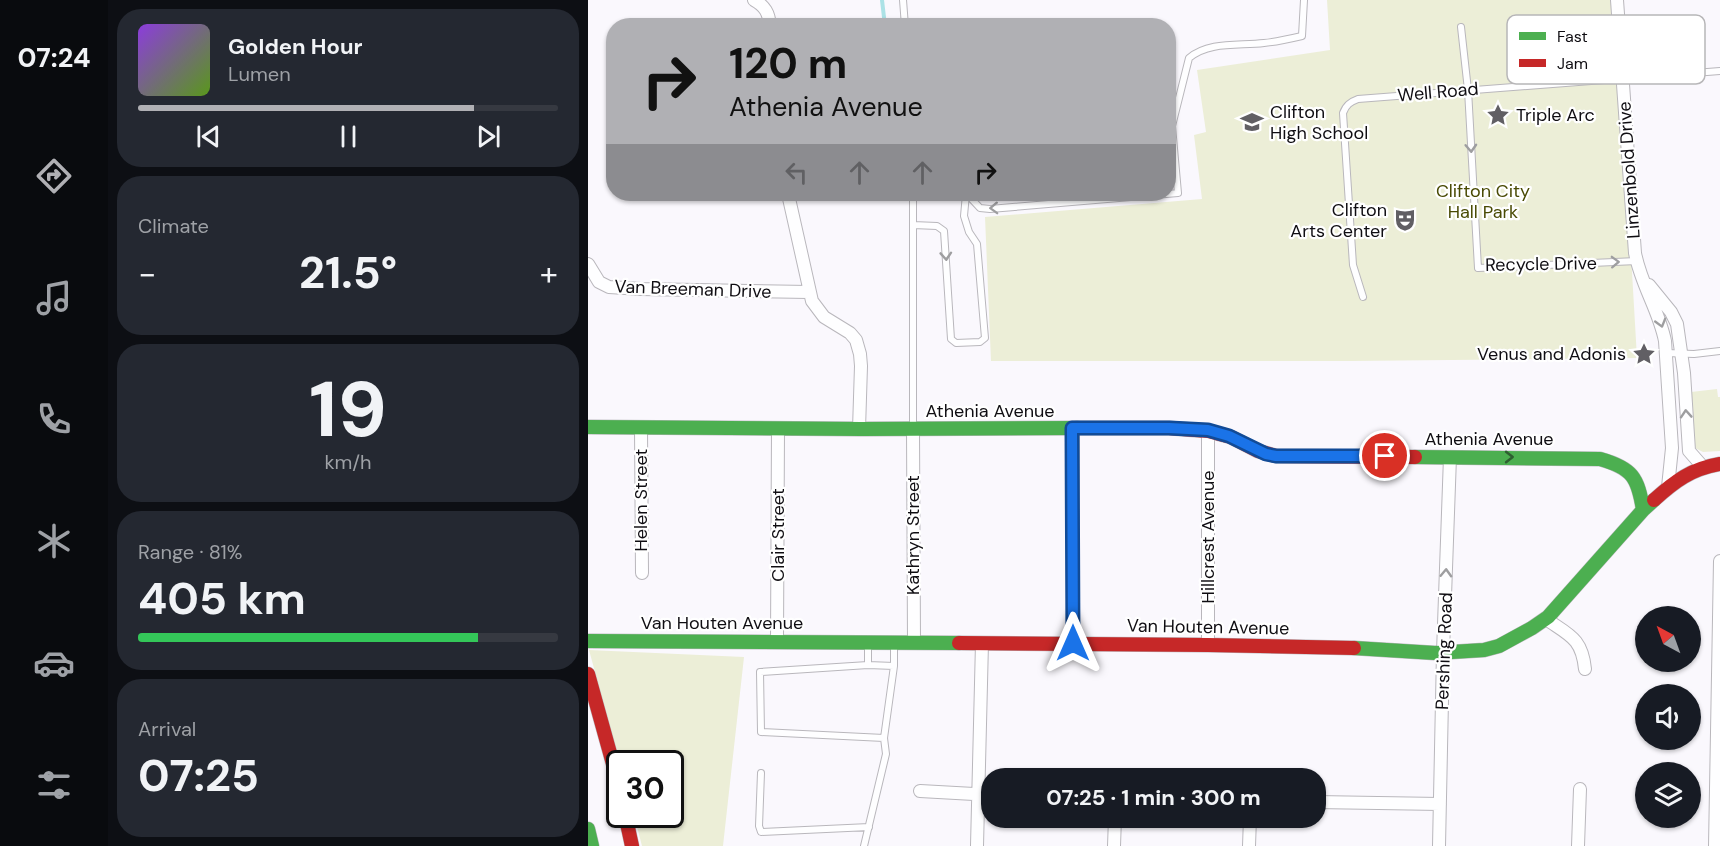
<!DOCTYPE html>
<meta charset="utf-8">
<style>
:root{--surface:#171b24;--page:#242831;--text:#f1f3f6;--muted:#9ea1a6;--line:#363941;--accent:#b0b0b4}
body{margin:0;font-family:"DM Sans",sans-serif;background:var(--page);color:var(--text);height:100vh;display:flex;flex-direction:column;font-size:22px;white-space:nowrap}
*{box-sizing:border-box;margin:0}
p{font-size:20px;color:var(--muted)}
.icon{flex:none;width:33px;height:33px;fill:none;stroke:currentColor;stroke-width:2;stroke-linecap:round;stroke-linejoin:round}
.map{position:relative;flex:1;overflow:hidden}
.side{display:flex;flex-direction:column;gap:9px;padding:9px;background:#0d0f14;width:480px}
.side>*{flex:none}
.top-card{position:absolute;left:18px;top:18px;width:570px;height:183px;border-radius:24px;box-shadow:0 2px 4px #0004;background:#b0b0b4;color:#111;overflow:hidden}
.needle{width:39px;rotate:319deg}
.buttons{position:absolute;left:1047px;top:606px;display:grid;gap:12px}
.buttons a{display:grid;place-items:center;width:66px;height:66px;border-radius:50%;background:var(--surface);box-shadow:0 2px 4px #0004;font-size:30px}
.speed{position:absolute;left:18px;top:750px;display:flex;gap:12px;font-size:30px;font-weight:700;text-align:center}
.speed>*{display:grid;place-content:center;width:78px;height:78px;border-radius:50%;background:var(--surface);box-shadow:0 2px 4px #0004;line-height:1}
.speed .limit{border:3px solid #111;border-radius:9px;background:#fff;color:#111}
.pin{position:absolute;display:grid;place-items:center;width:51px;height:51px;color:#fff;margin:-26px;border:3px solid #fff;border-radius:50%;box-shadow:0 2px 6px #0007}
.me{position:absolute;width:66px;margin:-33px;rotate:0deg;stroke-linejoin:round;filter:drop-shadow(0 0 4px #0008)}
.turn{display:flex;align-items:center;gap:21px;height:126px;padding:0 24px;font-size:27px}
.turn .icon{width:78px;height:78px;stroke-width:2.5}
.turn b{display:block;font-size:42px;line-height:51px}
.lanes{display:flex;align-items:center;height:57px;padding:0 24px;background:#0003;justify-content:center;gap:30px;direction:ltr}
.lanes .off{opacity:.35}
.big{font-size:45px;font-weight:700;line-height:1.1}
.side .tile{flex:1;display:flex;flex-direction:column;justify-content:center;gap:9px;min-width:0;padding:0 21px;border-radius:24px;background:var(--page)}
.side .dial{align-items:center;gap:0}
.dial b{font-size:78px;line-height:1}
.song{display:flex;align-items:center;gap:18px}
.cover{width:72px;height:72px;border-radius:9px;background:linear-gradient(135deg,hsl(270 70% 55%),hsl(90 70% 35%))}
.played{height:6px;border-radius:3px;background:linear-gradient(90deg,var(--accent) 80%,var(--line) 80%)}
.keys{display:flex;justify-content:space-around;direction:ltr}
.heat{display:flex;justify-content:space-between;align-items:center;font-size:33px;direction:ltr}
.charge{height:9px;border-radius:4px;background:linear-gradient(90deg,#34c759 81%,var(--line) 0)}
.trip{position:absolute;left:393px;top:768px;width:345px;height:60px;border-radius:24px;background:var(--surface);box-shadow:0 2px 4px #0004;font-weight:700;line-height:60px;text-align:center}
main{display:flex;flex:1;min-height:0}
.tab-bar{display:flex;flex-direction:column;width:108px;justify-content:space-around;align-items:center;background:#090b0e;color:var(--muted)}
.tab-bar .icon{width:42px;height:42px}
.tab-bar .current{color:var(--accent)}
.tab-bar b{font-size:27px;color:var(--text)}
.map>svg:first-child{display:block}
.green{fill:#eceed7}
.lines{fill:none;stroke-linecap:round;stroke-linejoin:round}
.stream{stroke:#ace2e6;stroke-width:4}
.lane-casing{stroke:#b9b7bc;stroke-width:8}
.street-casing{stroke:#b9b7bc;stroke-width:14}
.fast-casing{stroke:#b9b7bc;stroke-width:15}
.jam-casing{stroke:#b9b7bc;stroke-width:15}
.lane{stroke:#fefeff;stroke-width:6}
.street{stroke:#fefeff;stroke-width:12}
.fast{stroke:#4caf50;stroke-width:14}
.jam{stroke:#c62828;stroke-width:14}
.oneway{stroke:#9e9ea0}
.oneway2{stroke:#2e5e31}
.route-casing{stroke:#114b97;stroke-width:15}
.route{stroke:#1a73e8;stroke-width:10}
.labels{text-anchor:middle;stroke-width:4.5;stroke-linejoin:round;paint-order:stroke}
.street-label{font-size:18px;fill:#0f0d12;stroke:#fff}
.poi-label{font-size:18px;fill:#0f0d12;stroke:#fff;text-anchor:start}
.park-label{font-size:18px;fill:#494a03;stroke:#fff}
.key{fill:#fff;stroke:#b7b6b8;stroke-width:1.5}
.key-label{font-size:16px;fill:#0f0d12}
</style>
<main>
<nav class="tab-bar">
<b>07:24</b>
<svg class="icon current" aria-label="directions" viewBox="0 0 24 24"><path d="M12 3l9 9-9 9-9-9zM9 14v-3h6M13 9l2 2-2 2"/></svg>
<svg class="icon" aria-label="music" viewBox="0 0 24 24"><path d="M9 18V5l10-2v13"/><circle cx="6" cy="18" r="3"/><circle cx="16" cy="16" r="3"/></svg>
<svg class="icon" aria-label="phone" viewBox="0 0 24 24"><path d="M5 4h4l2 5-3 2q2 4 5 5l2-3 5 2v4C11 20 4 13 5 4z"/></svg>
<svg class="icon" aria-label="climate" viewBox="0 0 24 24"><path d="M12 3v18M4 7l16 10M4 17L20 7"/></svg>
<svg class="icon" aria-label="car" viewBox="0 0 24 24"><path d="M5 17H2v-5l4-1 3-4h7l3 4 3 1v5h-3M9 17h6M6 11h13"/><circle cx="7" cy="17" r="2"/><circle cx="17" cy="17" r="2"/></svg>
<svg class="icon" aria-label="filters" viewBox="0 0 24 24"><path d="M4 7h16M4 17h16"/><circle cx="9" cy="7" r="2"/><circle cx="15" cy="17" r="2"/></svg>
</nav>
<section class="side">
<div class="tile">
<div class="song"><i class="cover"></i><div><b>Golden Hour</b><p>Lumen</p></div></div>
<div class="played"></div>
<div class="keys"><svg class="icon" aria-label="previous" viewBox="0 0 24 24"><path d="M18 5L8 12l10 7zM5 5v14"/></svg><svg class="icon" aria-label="pause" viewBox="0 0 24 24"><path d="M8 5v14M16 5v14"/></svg><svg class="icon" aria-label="next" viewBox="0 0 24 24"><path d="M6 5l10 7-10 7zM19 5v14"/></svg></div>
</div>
<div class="tile"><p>Climate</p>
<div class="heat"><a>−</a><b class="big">21.5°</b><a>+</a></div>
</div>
<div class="tile dial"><b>19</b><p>km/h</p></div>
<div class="tile"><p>Range · 81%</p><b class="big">405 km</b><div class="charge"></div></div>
<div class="tile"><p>Arrival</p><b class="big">07:25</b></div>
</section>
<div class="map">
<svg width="1132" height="846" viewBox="0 0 1132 846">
<rect width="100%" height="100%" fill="#faf8fd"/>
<!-- green -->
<path class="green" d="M 739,0 L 1023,0 L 1044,272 L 1049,358 L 763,361 L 403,361 L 397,217 L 614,199 L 606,135 L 618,132 L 609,70 L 742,50 Z
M 1129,389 L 1130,397 L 1132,397 L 1132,451 L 1115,452 L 1107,448 L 1103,392 Z
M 1,650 L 156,657 L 135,846 L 54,846 L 46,815 L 82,814 L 82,764 L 32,763 Z"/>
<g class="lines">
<!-- stream -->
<path class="stream" d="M 294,0 L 297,26"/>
<!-- lane casing -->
<g class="lane-casing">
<path id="lane" d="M 315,0 L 317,26
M 873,27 L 880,90 L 890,268 L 1049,261
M 325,194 L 325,428
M 379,194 L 392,208 L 402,209 L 590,193 L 584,126 L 601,58 C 621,41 651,46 676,43 C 688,42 701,39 714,36 L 716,0
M 325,225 L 349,226 L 356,231 L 363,339 L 368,343 L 392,342 L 397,338 L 389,244 L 381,232 L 376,216 L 378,194
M 775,297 L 765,265 L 755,113 C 758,105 762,102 770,99 L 1132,71
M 1078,353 L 1106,354 L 1132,351
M 306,643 L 306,666 L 296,738 L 173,732 L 172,672 L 280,665 L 306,666
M 280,665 L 280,645
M 173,773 L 171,826 L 173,832 L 281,827
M 276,846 L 298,754 L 296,738"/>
</g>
<!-- street casing -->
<g class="street-casing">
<path id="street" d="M 166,0 C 177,6 181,13 182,26
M 1029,0 L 1047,253 C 1053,285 1071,310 1077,341 L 1084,448 L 1080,487
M 200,194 L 224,301 L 236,317 L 262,333 L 268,340 L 272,354 L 273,366 L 271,429
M 0,264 L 11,282 L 21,287 L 53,289 L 221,292
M 1061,285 L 1083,312 L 1089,324 L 1096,373 L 1101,451 L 1115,467
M 53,428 L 54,573
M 485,428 L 485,643
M 325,429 L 326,642
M 958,619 C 981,635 994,638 997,669
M 189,641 L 190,429
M 620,645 L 620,430
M 332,791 L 404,795
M 728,802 L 852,804
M 389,846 L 394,643
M 526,846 L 527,818
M 661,846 L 662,818
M 851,846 L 855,652 L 862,457
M 990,846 L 992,789
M 1127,846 L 1132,561"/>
</g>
<!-- fast casing -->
<g class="fast-casing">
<path id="fast" d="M 0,427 L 274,429 L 489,428
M 827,457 L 1012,459 C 1044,468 1050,477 1055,510
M 0,641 L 371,643
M 766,648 L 847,653 L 896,650 L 911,646 L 944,628 L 960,617 L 1055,510 L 1066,500
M 0,829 L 4,846"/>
</g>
<!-- jam casing -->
<g class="jam-casing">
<path id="jam" d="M 489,428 L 581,428 L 620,431 L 643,437 L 670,451 L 688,456 L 827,457
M 1066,500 C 1087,481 1103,469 1132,464
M 371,643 L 620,645 L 766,648
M 0,674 L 32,789
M 37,814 L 44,846"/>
</g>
<!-- lane -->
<use href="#lane" class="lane"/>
<!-- street -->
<use href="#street" class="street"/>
<!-- fast -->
<use href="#fast" class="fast"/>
<!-- jam -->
<use href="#jam" class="jam"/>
</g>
<!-- one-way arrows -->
<defs><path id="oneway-chevron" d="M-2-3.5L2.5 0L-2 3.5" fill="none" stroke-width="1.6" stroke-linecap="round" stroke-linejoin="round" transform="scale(1.5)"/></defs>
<g class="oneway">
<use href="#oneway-chevron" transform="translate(883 148) rotate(87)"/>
<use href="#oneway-chevron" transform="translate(406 208) rotate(178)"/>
<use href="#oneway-chevron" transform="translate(358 256) rotate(86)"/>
<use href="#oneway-chevron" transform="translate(1027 262) rotate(-2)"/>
<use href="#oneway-chevron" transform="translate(1073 323) rotate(74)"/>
<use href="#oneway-chevron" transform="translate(1098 414) rotate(-94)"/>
<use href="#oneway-chevron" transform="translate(858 573) rotate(-88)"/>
</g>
<use class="oneway2" href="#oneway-chevron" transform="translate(921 457)"/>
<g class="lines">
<!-- route casing -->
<g class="route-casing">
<path id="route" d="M 485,643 L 484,428 L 581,428 L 620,430 L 641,436 L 678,454 L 688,456 L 797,456"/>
</g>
<!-- route -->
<use href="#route" class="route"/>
</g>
<!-- icons -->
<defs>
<g id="sight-bare" transform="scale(1.8)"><path d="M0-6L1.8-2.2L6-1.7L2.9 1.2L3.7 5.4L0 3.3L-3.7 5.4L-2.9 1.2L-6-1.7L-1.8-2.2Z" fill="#615f64" stroke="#fff" stroke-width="2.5" paint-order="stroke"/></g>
<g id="school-bare" transform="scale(1.8)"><path d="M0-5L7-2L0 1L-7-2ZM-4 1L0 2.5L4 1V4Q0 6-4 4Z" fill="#615f64" stroke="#fff" stroke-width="2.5" paint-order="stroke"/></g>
<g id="theatre-bare" transform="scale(1.8)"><path d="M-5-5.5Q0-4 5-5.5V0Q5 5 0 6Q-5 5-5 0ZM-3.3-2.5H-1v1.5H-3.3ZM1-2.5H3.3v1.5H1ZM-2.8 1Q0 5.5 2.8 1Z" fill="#615f64" stroke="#fff" stroke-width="2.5" paint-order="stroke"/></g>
</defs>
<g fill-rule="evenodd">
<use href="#sight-bare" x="910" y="115"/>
<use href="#school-bare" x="664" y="122"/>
<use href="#theatre-bare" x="817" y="220"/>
<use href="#sight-bare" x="1056" y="354"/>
</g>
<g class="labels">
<!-- street labels -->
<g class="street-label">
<text transform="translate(850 92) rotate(-5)" y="6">Well Road</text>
<text transform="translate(1041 170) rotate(-94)" y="6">Linzenbold Drive</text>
<text transform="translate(953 264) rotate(-1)" y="6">Recycle Drive</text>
<text transform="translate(105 289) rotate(2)" y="6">Van Breeman Drive</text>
<text x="402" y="417">Athenia Avenue</text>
<text x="901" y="445">Athenia Avenue</text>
<text transform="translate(53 500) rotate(-90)" y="6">Helen Street</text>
<text transform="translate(190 535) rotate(-90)" y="6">Clair Street</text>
<text transform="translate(325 535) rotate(-90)" y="6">Kathryn Street</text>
<text transform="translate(620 537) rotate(-90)" y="6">Hillcrest Avenue</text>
<text x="134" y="629">Van Houten Avenue</text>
<text transform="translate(620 627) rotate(1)" y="6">Van Houten Avenue</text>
<text transform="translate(856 651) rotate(-88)" y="6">Pershing Road</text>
</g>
<!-- poi labels -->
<g class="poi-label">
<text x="682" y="118">Clifton<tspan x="682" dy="21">High School</tspan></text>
<text x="928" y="121">Triple Arc</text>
<text x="799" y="216" text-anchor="end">Clifton<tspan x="799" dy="21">Arts Center</tspan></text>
<text x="1038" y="360" text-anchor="end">Venus and Adonis</text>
</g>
<!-- park labels -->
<g class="park-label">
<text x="895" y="197">Clifton City<tspan x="895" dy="21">Hall Park</tspan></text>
</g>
</g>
<!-- legend -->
<rect x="919" y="15" width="198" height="69" rx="9" class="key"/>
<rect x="931" y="32" width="27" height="8" fill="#4caf50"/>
<rect x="931" y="59" width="27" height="8" fill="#c62828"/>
<g class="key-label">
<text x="969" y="42">Fast</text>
<text x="969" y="69">Jam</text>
</g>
</svg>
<div class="buttons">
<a><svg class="needle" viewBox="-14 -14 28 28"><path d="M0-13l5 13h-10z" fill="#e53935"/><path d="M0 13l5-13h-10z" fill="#9ea1a6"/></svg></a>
<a><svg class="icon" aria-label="sound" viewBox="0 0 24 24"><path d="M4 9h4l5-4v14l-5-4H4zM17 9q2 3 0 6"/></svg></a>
<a><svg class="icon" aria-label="layers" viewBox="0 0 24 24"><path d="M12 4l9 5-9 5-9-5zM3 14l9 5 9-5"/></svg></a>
</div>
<div class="speed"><div class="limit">30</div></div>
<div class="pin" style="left:797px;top:456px;background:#d93025"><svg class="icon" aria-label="arrive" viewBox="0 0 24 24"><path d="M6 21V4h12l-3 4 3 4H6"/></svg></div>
<svg class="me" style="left:485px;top:643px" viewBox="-20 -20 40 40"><path d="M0-17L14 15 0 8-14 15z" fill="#1a73e8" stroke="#fff" stroke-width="4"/></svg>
<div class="trip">07:25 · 1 min · 300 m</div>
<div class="top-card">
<div class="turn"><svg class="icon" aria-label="right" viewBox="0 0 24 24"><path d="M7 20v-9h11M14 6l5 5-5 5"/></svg><div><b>120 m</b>Athenia Avenue</div></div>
<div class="lanes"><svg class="icon off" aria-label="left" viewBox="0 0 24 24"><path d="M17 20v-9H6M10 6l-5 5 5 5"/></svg><svg class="icon off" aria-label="ahead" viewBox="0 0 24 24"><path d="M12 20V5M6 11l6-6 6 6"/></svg><svg class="icon off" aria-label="ahead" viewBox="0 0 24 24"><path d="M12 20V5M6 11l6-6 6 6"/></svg><svg class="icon" aria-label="right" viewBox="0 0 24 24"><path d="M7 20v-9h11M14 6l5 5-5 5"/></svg></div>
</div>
</div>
</main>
